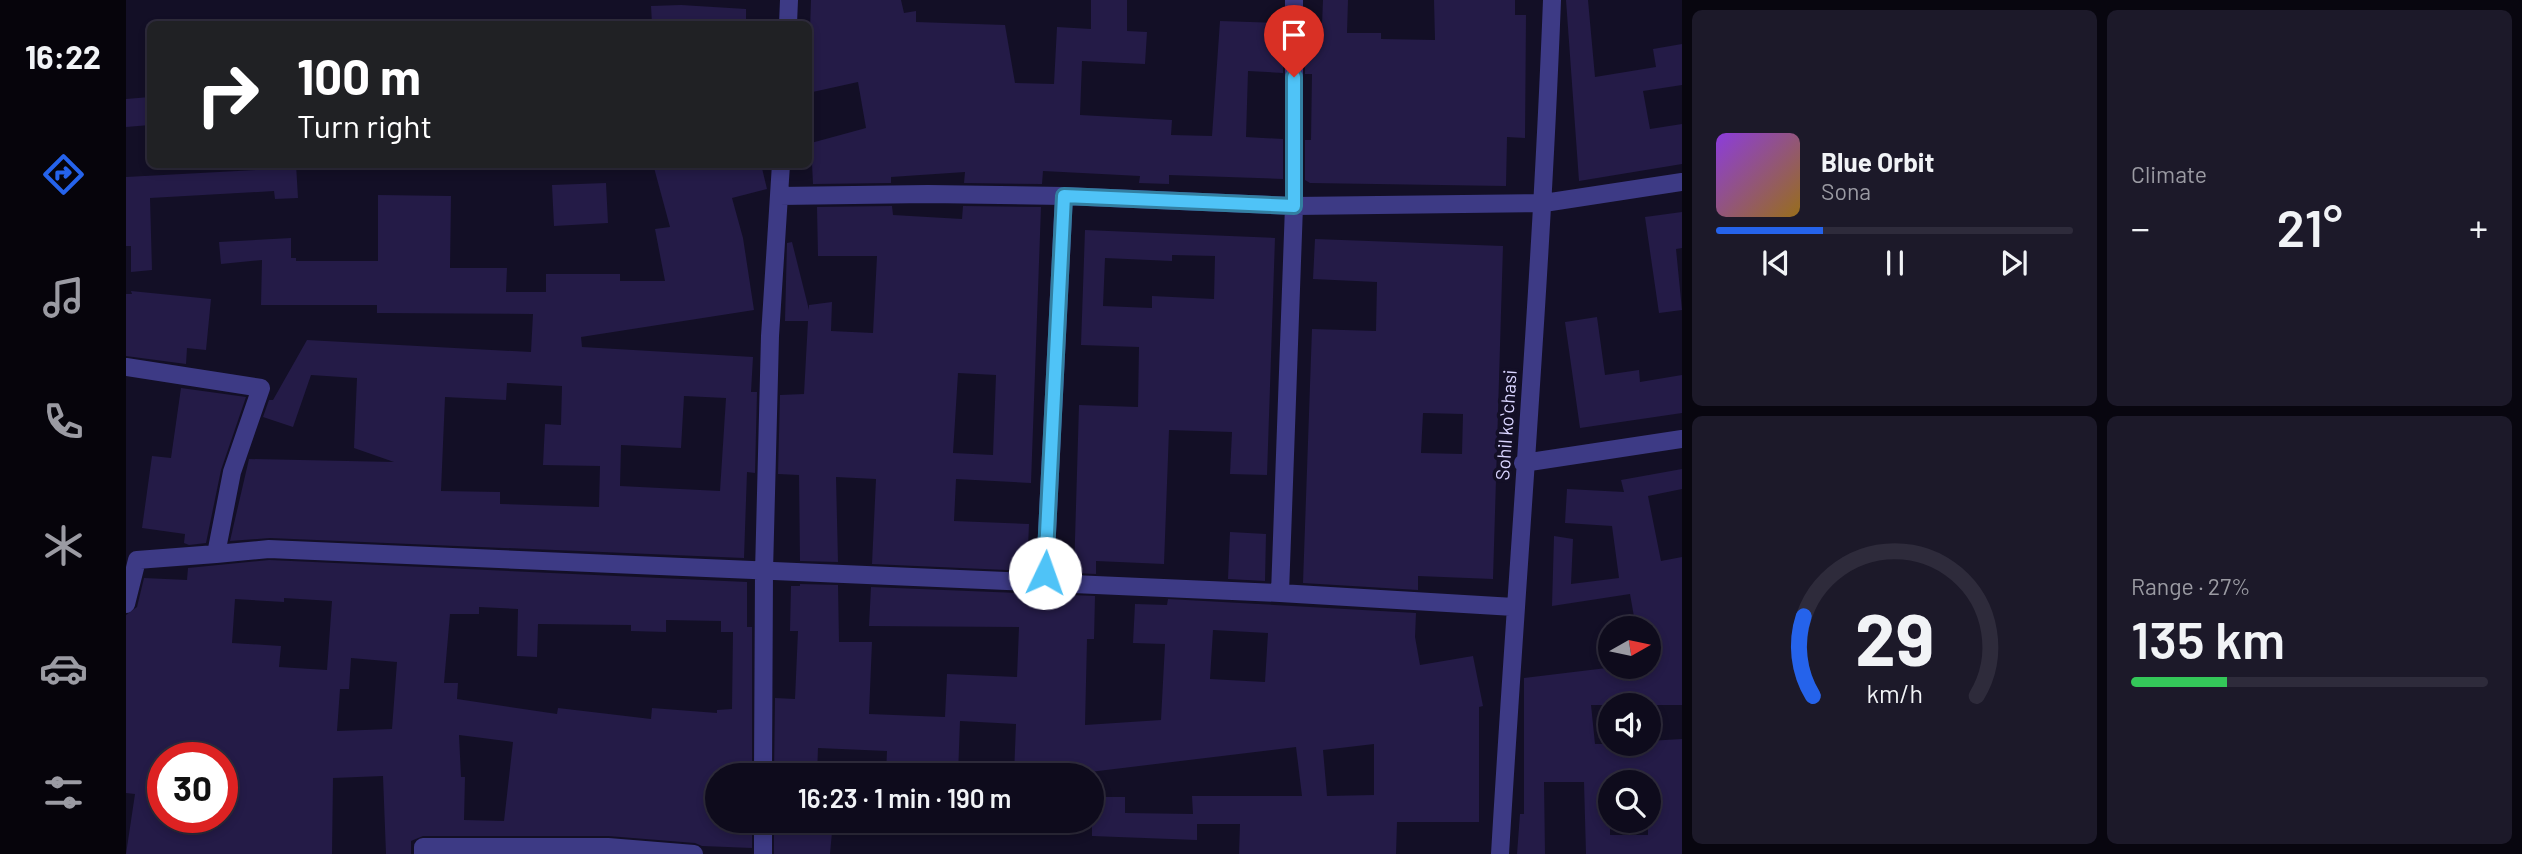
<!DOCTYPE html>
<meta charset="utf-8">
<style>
:root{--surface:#0e0b1c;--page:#1c1929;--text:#f1f3f6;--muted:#9b9ba3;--line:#2e2b3b;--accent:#2563eb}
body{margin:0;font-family:Barlow,sans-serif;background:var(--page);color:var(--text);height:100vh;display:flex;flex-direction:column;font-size:26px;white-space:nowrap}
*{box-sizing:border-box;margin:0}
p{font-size:23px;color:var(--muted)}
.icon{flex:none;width:38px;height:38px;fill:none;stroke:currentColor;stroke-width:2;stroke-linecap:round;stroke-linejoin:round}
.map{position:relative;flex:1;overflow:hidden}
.sheet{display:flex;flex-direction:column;gap:10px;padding:10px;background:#08060f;width:840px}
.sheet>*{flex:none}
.guide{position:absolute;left:21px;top:21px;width:665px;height:147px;border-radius:10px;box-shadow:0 4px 10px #0003,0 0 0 2px var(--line);background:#202124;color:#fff;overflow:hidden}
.needle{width:46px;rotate:81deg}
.buttons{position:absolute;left:1472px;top:616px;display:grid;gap:14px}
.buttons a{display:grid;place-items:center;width:63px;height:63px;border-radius:50%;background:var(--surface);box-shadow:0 4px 10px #0003,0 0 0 2px var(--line);font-size:35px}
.speed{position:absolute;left:21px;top:742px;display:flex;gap:14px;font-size:35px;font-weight:700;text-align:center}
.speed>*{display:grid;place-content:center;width:91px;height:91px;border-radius:50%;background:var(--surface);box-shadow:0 4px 10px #0003,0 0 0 2px var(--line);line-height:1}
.speed .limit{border:10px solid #d22;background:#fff;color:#111}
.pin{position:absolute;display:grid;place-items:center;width:60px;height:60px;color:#fff;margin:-72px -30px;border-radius:50% 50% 50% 0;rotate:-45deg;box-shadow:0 0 7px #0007}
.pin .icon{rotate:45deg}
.me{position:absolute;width:77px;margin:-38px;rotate:3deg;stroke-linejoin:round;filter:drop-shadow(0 0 5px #0008)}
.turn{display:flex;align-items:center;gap:24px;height:147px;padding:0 35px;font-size:32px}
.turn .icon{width:91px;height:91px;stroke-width:2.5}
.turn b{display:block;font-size:49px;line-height:60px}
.big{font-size:52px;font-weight:600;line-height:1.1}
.sheet .tile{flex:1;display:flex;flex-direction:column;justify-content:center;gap:10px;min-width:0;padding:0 24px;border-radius:10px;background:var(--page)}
.sheet .dial{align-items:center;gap:0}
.dial svg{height:182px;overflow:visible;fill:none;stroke:var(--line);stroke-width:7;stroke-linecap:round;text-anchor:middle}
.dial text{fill:var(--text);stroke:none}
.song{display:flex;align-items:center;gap:21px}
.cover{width:84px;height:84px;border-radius:10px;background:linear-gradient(135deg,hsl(270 70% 55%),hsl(40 70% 35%))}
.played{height:7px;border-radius:4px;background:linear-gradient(90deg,var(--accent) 30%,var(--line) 30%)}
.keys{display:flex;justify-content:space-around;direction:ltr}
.heat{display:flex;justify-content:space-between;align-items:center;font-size:38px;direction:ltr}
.charge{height:10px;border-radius:5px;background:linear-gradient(90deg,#34c759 27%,var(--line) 0)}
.sheet .tiles{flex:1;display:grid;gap:10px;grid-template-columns:repeat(2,1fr)}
.trip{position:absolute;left:579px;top:763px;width:399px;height:70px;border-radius:35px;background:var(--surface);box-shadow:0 4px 10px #0003,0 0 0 2px var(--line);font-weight:600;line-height:70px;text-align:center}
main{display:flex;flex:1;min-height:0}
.tabs{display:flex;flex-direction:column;width:126px;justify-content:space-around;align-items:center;background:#06040b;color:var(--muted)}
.tabs .icon{width:49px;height:49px}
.tabs .current{color:var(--accent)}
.tabs b{font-size:32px;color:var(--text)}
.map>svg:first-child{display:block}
.building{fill:#241b47;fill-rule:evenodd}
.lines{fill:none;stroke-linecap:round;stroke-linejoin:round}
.street{stroke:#3d3a85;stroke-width:18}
.route-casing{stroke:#337fa1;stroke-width:18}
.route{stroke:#4fc3f7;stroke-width:12}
.labels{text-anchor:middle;stroke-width:7;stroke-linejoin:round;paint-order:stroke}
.street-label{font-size:19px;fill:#d9d4ff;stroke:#130f26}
</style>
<main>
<nav class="tabs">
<b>16:22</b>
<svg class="icon current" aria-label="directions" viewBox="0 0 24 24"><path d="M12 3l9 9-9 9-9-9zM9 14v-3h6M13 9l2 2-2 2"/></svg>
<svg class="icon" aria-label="music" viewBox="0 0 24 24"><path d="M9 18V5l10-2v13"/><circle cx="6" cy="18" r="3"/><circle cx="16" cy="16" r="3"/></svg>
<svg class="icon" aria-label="phone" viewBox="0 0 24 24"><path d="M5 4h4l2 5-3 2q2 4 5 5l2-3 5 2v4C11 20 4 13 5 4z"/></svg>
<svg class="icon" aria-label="climate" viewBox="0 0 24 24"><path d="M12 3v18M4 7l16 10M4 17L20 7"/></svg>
<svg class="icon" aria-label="car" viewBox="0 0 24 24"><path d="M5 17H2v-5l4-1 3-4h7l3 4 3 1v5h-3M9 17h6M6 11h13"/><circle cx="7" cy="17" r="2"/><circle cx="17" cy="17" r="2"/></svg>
<svg class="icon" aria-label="filters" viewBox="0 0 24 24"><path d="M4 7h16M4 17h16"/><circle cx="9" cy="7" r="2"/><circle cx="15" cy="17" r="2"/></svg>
</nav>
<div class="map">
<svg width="1556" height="854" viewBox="0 0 1556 854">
<rect width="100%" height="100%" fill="#130f26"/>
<!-- building -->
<path class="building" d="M 685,0 L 775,0 L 778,13 L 790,11 L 790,22 L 879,25 L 889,83 L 928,84 L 931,27 L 965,29 L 965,0 L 1001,0 L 1001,31 L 1021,32 L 1019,64 L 956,61 L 954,115 L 1046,120 L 1045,135 L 1086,136 L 1094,21 L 1157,23 L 1157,73 L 1122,71 L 1120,137 L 1157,139 L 1157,179 L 1043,175 L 1043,184 L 1013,183 L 1014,176 L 917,171 L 916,184 L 838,183 L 839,172 L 765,177 L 765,183 L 687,184 L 685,143 L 740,128 L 732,82 L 682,93 Z
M 1197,0 L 1222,0 L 1221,33 L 1255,33 L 1255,39 L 1309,40 L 1308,0 L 1389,0 L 1389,15 L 1400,15 L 1399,138 L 1381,137 L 1380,186 L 1184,183 L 1179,180 L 1179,140 L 1185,140 L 1186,74 L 1179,74 L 1179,24 L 1196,25 Z
M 1440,0 L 1462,0 L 1469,77 L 1530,67 L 1527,49 L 1556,44 L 1556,85 L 1517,91 L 1524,129 L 1556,124 L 1556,164 L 1453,181 Z
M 555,5 L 620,9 L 620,24 L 526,24 L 525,6 Z
M 24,97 L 24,125 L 0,127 L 0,99 Z
M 146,164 L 170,164 L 172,198 L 149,199 L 148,191 L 24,198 L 26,270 L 5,272 L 5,246 L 0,246 L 0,177 L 147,169 Z
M 527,164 L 635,164 L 641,189 L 606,198 L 617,238 L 628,310 L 455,337 L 456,347 L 627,357 L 625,392 L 631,392 L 629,473 L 621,472 L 618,558 L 144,538 L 104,541 L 123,459 L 268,462 L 228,448 L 231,378 L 185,375 L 167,427 L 137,417 L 143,400 L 147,400 L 181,340 L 405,352 L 407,314 L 251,313 L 251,305 L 135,305 L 136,260 L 95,264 L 93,242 L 165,238 L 165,258 L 170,258 L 170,261 L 252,261 L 252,195 L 325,196 L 324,268 L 381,268 L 380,292 L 420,292 L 420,274 L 494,274 L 494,281 L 539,281 L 529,229 L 544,227 ZM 381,383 L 436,386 L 435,425 L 419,424 L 417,465 L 474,466 L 473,507 L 374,504 L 374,492 L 315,491 L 319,397 L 380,400 ZM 558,396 L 600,398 L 594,491 L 494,486 L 495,445 L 555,448 Z
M 480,183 L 482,223 L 428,226 L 426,185 Z
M 766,206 L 767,215 L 836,219 L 837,206 L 915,207 L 905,483 L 830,479 L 828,521 L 903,524 L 901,571 L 746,564 L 750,479 L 710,477 L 712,562 L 674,561 L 673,475 L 652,474 L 654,395 L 678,394 L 682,321 L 659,321 L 661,243 L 666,242 L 683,310 L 683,305 L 706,302 L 705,331 L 747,333 L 751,256 L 692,256 L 691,207 ZM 832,373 L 870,375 L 867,455 L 827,453 Z
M 1556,212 L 1556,248 L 1550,249 L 1556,310 L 1533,313 L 1519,217 Z
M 959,230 L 1149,238 L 1141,475 L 1104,474 L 1106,432 L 1043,430 L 1038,564 L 970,561 L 970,574 L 948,573 L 953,405 L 1012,407 L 1013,347 L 955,345 ZM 1046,255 L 1089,256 L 1088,299 L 1026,296 L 1026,308 L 977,306 L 979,258 L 1046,261 Z
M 1189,239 L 1377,246 L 1367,579 L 1292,576 L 1292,590 L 1177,583 L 1186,329 L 1250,331 L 1251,282 L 1187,279 ZM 1297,413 L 1337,414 L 1336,454 L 1295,453 Z
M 5,291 L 85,299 L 80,350 L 61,348 L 60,364 L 0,356 L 0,294 L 6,294 Z
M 1471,317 L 1479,375 L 1513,370 L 1514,382 L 1556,375 L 1556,413 L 1454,428 L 1439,322 Z
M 55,388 L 120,397 L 95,470 L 80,543 L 63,545 L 58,543 L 59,534 L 16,528 L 26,456 L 45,458 Z
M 1556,469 L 1556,489 L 1522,496 L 1535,561 L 1556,557 L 1556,705 L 1465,705 L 1469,744 L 1522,744 L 1522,741 L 1556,739 L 1556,854 L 1460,854 L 1458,782 L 1418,782 L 1419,854 L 1391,854 L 1394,814 L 1398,814 L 1398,678 L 1489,667 L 1522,667 L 1522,628 L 1510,628 L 1504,594 L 1426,606 L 1428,536 L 1447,539 L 1445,584 L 1493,578 L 1486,526 L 1439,523 L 1441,489 L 1498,492 L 1495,480 ZM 1484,782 L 1522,782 L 1522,835 L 1484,835 Z
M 1104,532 L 1140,534 L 1139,581 L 1102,579 Z
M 143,560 L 621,582 L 621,627 L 626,627 L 626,775 L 592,775 L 592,821 L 626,821 L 626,848 L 576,846 L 569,843 L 482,836 L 297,836 L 285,841 L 285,854 L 260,854 L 257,776 L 207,778 L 206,854 L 0,854 L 9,794 L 0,793 L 0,615 L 11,607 L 18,578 L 61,580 L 62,568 ZM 158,598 L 206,601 L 201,670 L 153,667 L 155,646 L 106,643 L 109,599 L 158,602 ZM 353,607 L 392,609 L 391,656 L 411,657 L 412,624 L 505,625 L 505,631 L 540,632 L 540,620 L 595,621 L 595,632 L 607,632 L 606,709 L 591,710 L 591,713 L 526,708 L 525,719 L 432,708 L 431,714 L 331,699 L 332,683 L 318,683 L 324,614 L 353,614 ZM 225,658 L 271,662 L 266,729 L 211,731 L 214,689 L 223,689 ZM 333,735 L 387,742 L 378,821 L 338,820 L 339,777 L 335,777 ZM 47,747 L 85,754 L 84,758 L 96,758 L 96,817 L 37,817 L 37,758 L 45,758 Z
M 674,584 L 712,585 L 713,642 L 746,642 L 743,714 L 819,717 L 821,674 L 891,677 L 893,627 L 743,626 L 745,587 L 969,596 L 968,639 L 961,639 L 959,725 L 1035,720 L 1039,644 L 1007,643 L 1009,604 L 1041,605 L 1042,599 L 1290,613 L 1289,637 L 1294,665 L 1347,656 L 1357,706 L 1353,707 L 1353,822 L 1271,822 L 1270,854 L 1113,854 L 1114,824 L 1071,824 L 1071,840 L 966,836 L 966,797 L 999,797 L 999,813 L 1067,814 L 1066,796 L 1176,796 L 1170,747 L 939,775 L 888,775 L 890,724 L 834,721 L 832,775 L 760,775 L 761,751 L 692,748 L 691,775 L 648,775 L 649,698 L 669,699 L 672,631 L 664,631 L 665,586 L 674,586 ZM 1087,630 L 1142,633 L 1139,682 L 1084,679 ZM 1248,744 L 1248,795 L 1201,796 L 1197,750 Z
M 648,821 L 707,821 L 704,854 L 648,854 Z"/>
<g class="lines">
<!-- street -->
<path class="street" d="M 662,24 L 663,0
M 653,196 L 802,194 L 938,196 L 1168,206 L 1418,203 L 1556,182
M 0,367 L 135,388 L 106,472 L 90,554 L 143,549 L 1154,593 L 1388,607
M 1397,463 L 1556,439
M 919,573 L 938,196
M 1154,593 L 1168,206 L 1168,0
M 0,604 L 11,560 L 90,554
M 637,775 L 638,572 L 644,336 L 655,164
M 297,854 L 297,847 L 482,847 L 568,854
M 637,854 L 637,821
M 1374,854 C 1391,569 1415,285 1426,0"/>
</g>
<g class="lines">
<!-- route casing -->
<g class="route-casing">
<path id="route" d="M 919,573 L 938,196 L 1168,206 L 1168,77"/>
</g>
<!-- route -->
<use href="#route" class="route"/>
</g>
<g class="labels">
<!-- street labels -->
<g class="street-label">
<text transform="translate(1380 425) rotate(-86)" y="7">Sohil koʻchasi</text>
</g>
</g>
</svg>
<div class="buttons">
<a><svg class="needle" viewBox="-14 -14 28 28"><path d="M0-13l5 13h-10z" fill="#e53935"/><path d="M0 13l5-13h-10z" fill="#9b9ba3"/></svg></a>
<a><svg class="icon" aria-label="sound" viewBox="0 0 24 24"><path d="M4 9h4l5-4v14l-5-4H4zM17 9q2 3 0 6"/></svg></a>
<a><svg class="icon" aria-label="search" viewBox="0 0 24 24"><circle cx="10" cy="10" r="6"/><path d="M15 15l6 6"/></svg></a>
</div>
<div class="speed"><div class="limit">30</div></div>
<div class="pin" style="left:1168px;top:77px;background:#d93025"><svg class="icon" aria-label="arrive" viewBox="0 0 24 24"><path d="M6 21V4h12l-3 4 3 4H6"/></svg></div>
<svg class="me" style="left:919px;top:573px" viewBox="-20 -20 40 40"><circle r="19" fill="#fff"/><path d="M0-13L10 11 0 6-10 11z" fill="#4fc3f7"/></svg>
<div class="trip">16:23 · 1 min · 190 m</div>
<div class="guide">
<div class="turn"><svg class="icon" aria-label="right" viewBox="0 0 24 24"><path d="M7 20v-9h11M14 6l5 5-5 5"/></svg><div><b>100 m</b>Turn right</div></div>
</div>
</div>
<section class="sheet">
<div class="tiles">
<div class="tile">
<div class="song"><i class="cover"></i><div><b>Blue Orbit</b><p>Sona</p></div></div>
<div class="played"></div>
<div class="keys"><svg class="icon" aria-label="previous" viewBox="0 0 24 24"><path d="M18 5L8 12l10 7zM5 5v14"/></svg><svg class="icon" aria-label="pause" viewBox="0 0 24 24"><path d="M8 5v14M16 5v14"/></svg><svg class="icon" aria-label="next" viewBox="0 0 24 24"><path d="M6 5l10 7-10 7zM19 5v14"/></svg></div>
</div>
<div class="tile"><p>Climate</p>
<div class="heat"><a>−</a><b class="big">21°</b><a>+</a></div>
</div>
<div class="tile dial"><svg viewBox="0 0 100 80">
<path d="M14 69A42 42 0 1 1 86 69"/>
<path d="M14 69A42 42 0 0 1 10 34" stroke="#2563eb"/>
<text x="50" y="56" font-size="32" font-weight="700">29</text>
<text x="50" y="72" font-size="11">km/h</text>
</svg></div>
<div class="tile"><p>Range · 27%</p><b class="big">135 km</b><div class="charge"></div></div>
</div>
</section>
</main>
